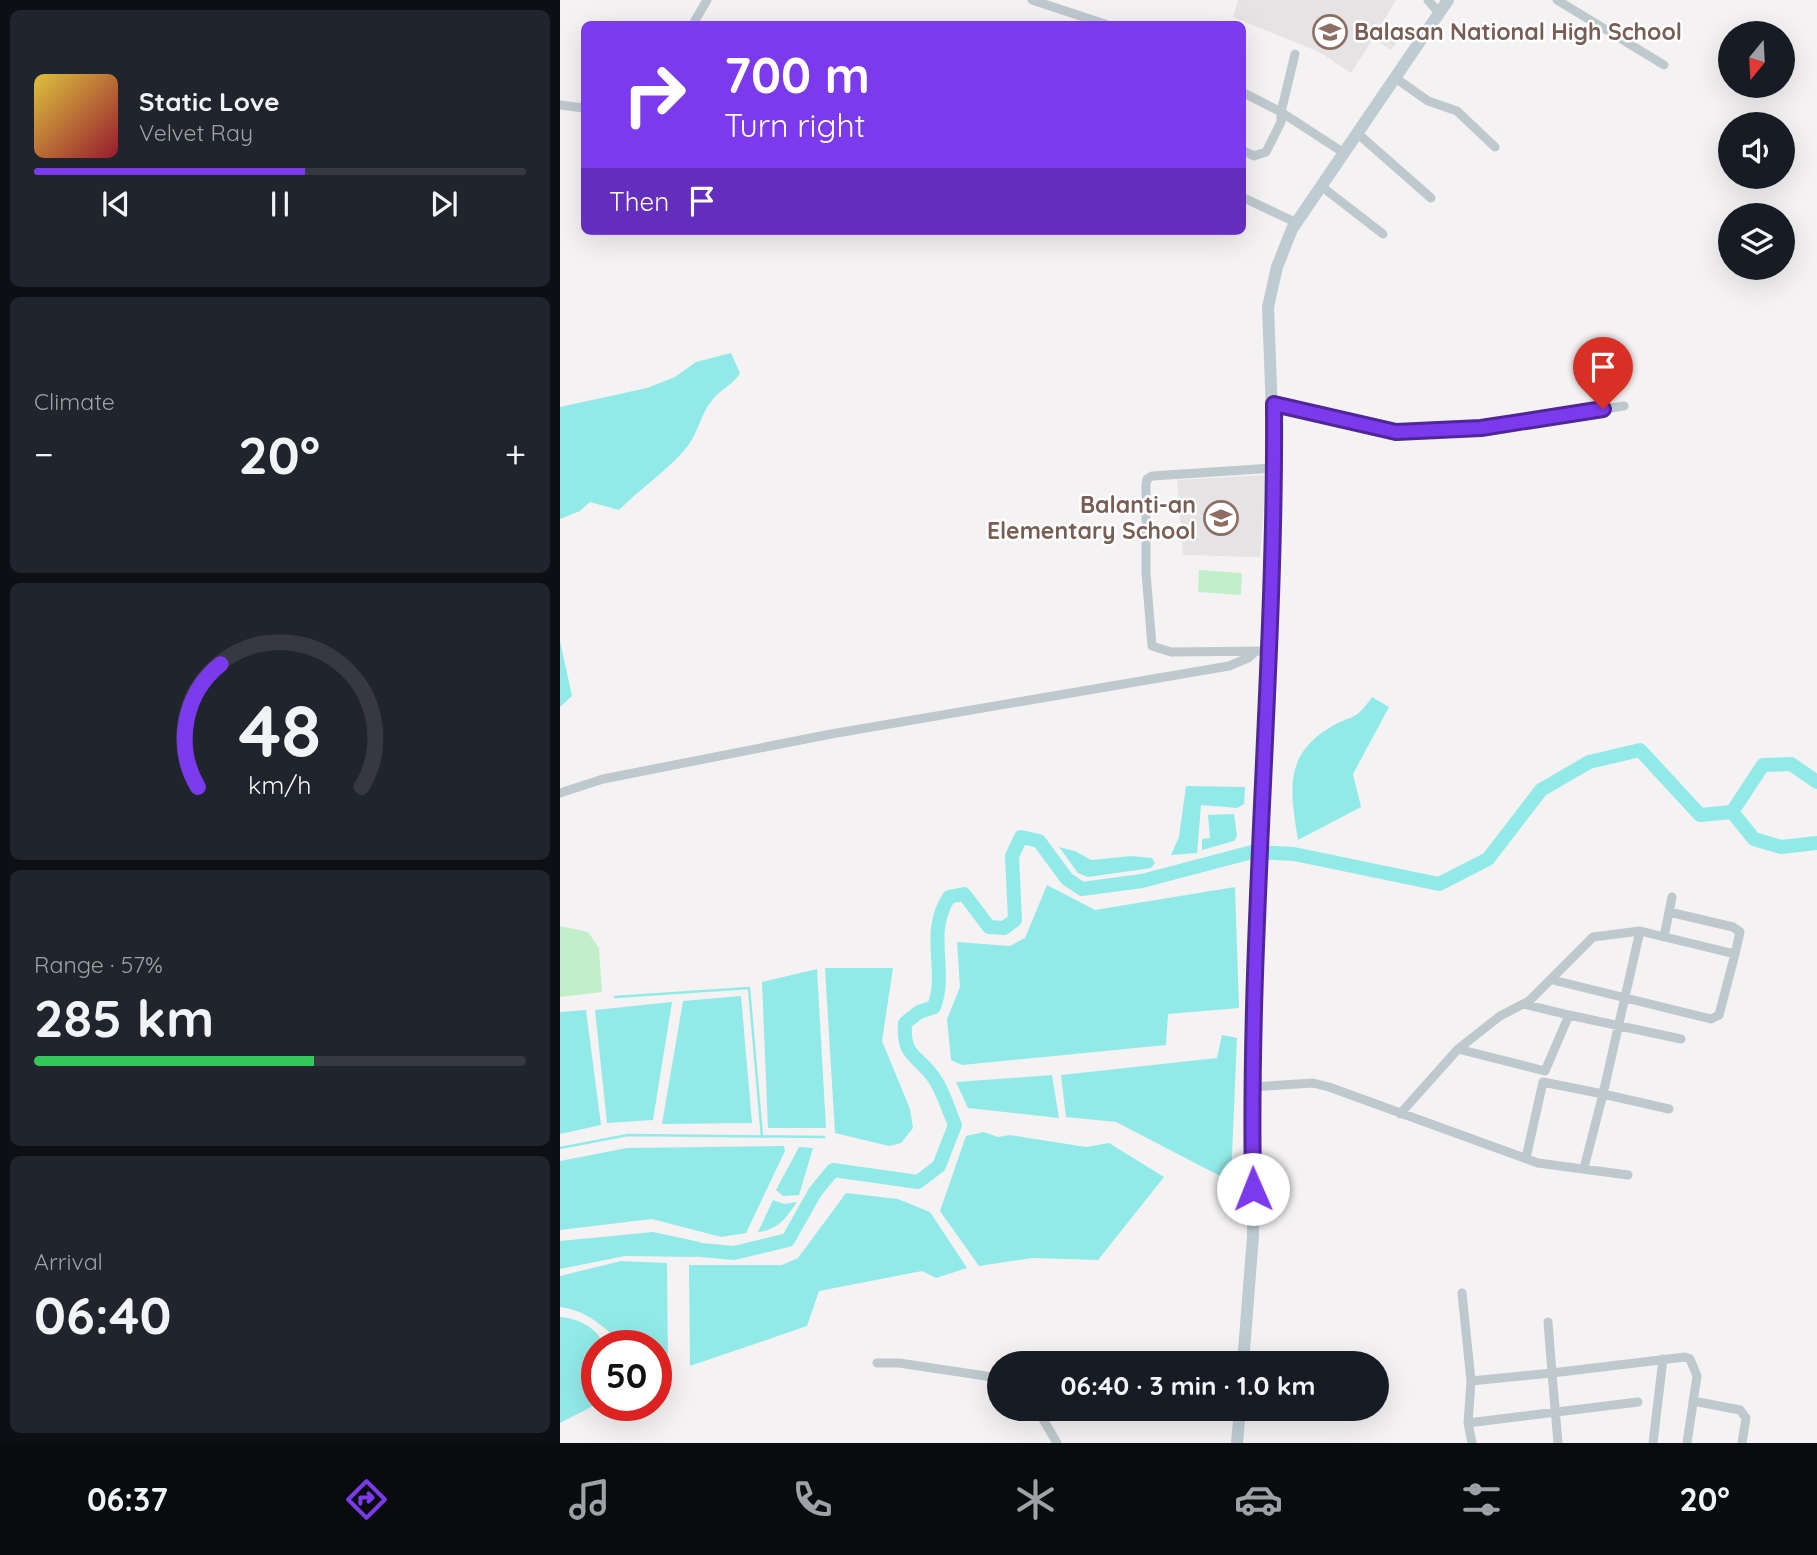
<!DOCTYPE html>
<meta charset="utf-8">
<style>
:root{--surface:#171b24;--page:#20242c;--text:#f1f3f6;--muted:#9ea1a6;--line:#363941;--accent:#7c3aed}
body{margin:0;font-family:Quicksand,sans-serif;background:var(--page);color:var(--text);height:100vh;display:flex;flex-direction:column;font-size:26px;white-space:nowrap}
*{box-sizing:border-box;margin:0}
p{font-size:23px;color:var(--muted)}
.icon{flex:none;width:38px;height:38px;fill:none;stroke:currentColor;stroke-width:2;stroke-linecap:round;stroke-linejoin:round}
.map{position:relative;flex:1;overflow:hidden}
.sheet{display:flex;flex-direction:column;gap:10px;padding:10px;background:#0d0f14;width:560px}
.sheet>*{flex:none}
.hud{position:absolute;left:21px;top:21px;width:665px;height:214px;border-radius:10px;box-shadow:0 7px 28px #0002;background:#7c3aed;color:#fff;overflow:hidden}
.needle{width:46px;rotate:198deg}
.tools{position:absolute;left:1158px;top:21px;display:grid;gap:14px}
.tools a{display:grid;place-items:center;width:77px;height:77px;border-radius:50%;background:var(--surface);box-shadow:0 7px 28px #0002;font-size:35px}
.speed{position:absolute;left:21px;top:1330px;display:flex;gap:14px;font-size:35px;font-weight:700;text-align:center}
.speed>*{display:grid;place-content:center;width:91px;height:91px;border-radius:50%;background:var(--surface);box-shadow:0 7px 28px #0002;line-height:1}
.speed .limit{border:10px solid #d22;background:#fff;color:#111}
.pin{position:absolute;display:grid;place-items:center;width:60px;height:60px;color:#fff;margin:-72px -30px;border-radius:50% 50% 50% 0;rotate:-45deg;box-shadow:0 0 7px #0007}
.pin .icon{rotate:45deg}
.me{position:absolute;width:77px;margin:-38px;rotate:359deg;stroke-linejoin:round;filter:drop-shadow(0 0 5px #0008)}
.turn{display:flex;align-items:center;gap:24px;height:147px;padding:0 28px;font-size:32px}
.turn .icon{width:91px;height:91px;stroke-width:2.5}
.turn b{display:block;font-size:49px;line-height:60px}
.then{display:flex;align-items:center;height:66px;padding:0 28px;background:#0003;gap:14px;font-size:26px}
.big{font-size:52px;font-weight:700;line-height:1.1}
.sheet .widget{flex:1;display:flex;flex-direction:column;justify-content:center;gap:10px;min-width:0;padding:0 24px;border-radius:10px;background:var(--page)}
.sheet .dial{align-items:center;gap:0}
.dial svg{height:182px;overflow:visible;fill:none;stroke:var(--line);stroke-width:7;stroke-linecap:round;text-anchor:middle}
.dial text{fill:var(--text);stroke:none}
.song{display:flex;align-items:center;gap:21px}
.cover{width:84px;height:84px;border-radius:10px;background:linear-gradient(135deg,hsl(50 70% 55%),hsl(350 70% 35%))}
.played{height:7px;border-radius:4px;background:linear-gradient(90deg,var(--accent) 55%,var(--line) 55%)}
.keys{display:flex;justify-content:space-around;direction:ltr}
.heat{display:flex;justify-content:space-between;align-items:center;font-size:38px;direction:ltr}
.charge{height:10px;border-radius:5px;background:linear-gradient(90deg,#34c759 57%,var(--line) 0)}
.trip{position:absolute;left:427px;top:1351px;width:402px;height:70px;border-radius:35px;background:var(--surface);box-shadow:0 7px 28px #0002;font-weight:700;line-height:70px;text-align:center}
.tabs{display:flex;height:112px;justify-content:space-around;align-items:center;background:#090b0e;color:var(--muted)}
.tabs .icon{width:49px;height:49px}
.tabs .on{color:var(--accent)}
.tabs b{font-size:32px;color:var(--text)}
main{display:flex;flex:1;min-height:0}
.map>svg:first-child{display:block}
.education{fill:#e5e3e3}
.green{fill:#c3eeca}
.water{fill:#92eae8}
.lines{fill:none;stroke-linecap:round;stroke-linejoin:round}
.stream{stroke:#92eae8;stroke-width:2.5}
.river{stroke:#92eae8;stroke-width:14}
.street{stroke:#bec9cd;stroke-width:9}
.secondary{stroke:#beccd2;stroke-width:12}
.route-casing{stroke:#51269a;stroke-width:18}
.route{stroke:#7c3aed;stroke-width:12}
.labels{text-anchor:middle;stroke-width:5;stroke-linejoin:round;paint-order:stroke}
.education-label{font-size:23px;font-weight:bold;fill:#785e54;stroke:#fff;text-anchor:start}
</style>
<main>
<section class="sheet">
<div class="widget">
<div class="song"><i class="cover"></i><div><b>Static Love</b><p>Velvet Ray</p></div></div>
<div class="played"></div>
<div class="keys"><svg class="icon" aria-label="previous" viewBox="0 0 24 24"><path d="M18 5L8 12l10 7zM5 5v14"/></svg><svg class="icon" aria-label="pause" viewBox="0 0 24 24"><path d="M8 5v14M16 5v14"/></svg><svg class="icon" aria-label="next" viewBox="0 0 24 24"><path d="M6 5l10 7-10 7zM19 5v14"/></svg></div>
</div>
<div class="widget"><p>Climate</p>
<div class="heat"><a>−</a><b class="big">20°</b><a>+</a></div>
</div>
<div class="widget dial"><svg viewBox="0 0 100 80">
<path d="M14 69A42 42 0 1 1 86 69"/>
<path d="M14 69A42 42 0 0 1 24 15" stroke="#7c3aed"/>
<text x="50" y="56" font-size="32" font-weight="700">48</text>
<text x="50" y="72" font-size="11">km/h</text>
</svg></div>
<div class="widget"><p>Range · 57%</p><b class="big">285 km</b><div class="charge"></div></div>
<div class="widget"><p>Arrival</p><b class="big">06:40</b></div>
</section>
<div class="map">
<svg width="1257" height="1443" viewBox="0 0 1257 1443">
<rect width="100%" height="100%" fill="#f4f2f2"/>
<!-- education -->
<path class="education" d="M 678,0 L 836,0 L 821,25 L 840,38 L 831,50 L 813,39 L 791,73 L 759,52 L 673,17 Z
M 706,475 L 700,557 L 623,555 L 617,480 Z"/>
<!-- green -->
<path class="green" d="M 639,570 L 682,573 L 681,595 L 638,592 Z
M 0,926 L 28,932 L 39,948 L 42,992 L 0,997 Z"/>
<!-- water -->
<path class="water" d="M 171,353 L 180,373 C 173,385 161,389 153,399 C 140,414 139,432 127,447 C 108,470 81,488 59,510 L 30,502 L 20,511 L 0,519 L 0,407 L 87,388 L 115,377 L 136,362 Z
M 0,641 L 12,696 L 0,707 Z
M 812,697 L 829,707 L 793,774 L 801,807 L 738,840 C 731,794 722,757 769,728 C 793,713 793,724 812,697 Z
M 626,786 L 685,787 L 684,804 L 677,808 L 641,805 L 637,853 L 611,855 L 619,837 Z
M 674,814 L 677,836 L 674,841 L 642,850 L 642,839 L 650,838 L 648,815 Z
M 499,847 L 515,851 L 531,860 L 571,856 L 592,858 L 595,863 L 591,868 L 528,877 L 518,873 Z
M 487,885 L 535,910 L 675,887 L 679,1008 L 608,1014 L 606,1045 L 402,1065 L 391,1060 L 387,1019 L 400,987 L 397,942 L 450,946 L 465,938 Z
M 265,968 L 333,968 L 322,1041 L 350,1109 L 353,1128 L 341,1143 L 329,1146 L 275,1133 Z
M 257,969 L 266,1128 L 208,1128 L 202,982 Z
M 181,996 L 192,1123 L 102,1124 L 123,1001 Z
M 112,1002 L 93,1120 L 47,1123 L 35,1010 Z
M 26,1010 L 41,1125 L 0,1134 L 0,1012 Z
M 662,1035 L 677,1038 L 671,1178 L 664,1178 L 556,1122 L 506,1117 L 501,1075 L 657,1058 Z
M 492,1075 L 499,1118 L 408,1108 L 396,1082 Z
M 424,1132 L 438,1137 L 450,1135 L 526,1147 L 549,1143 L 604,1177 L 538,1260 L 472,1258 L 419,1266 L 380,1211 L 406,1136 Z
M 224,1146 L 225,1151 L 186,1233 L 161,1237 L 92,1219 L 0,1230 L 0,1161 L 67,1148 Z
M 239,1147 L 253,1148 L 239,1195 L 223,1196 L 216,1190 Z
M 286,1193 L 338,1199 L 370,1212 L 407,1268 L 376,1278 L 362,1271 L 259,1291 L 247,1326 L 130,1366 L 129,1265 L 222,1265 L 238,1258 Z
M 213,1200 L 224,1204 L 237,1202 C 226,1218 218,1230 198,1232 Z
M 93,1232 L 140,1242 L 135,1257 L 65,1256 L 0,1269 L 0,1241 Z
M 61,1261 L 107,1263 L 108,1362 L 96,1360 L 96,1346 L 65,1346 C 45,1328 27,1310 0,1307 L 0,1276 Z
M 0,1317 C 17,1318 39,1328 44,1346 L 37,1346 L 37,1404 L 0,1423 Z"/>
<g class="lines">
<!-- stream -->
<path class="stream" d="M 55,997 L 189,988 L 202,1137
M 0,1148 L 68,1135 L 264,1137"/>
<!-- river -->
<path class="river" d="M 1172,812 L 1194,839 L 1221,847 L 1257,843
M 120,1248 L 174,1253 L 228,1240 L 255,1192 L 273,1170 L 358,1182 L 379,1166 L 395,1125 C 388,1109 382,1087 371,1074 C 354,1053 343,1055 345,1023 L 359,1012 L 374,1007 C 388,970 365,934 389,897 L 404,894 L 429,927 L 444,928 L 455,920 L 452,856 L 461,837 L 479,841 L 507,879 L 522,889 L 582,881 L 692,852 L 734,854 L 879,884 L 928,859 L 981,790 L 1029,762 L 1080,750 L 1140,815 L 1172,812 L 1203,765 L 1231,764 L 1257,782"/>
<!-- street -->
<path class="street" d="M 472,0 L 545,24
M 868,0 L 879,13
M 997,0 L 1104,65
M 133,24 L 147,0
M 735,54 L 721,112 L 784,153
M 834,77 L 868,101 L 897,111 L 935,147
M 682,92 L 721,112 L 721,122 L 706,152 L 694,156 L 682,150
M 0,105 L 24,108
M 797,133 L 871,198
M 761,186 L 823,234
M 682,197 L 737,223
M 714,404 L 836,432 L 921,428 L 1064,406
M 710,651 L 611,652 L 592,646 L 586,573 L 586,486 L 587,479 L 592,476 L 714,468
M 0,793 L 43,779 L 271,734 L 669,666 L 688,658 L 696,651
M 1109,912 L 1173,927 L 1180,932 L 1175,954
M 1104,937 L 1112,897
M 1009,1015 L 1121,1039
M 898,1049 L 985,1071 L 1009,1015 L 964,1004
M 691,1087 L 753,1083 L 769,1087 L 978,1163 L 1068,1175
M 840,1114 L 898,1049 L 940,1016 L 969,1001 L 1033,937 L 1080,931 L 1175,954 L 1159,1015 L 1151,1019 L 993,980
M 966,1158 L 983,1082 L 1043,1094 L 1080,931
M 1024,1168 L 1043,1094 L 1109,1109
M 902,1293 L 911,1381
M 988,1322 L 992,1373 L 1125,1357 L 1130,1359 L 1137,1376 L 1127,1443
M 317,1363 L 339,1363 L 439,1378
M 1133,1401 L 1180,1410 L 1186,1418 L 1182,1443
M 477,1409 L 497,1443
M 908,1423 L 1078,1402
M 912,1443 L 908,1423 L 911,1381 L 992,1373 L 998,1443
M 1093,1443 L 1103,1359"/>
<!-- secondary -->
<path class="secondary" d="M 683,1363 L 693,1236 L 693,1024 L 710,651 L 714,468 L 708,307 L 717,267 L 732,229 L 888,0
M 677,1443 L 680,1409"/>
</g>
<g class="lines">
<!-- route casing -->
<g class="route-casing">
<path id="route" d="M 693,1189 C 688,927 716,666 714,404 L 836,432 L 921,428 L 1043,409"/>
</g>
<!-- route -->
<use href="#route" class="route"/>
</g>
<!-- icons -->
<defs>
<g id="school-ring" transform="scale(1.75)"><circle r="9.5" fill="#fff" stroke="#8d6e63" stroke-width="1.5"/><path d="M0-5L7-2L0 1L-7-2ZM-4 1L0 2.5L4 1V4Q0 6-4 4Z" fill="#8d6e63"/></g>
</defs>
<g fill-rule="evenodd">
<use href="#school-ring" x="770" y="32"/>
<use href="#school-ring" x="661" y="518"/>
</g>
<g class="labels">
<!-- education labels -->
<g class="education-label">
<text x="794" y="40">Balasan National High School</text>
<text x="636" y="513" text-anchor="end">Balanti-an<tspan x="636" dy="26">Elementary School</tspan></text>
</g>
</g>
</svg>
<div class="tools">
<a><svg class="needle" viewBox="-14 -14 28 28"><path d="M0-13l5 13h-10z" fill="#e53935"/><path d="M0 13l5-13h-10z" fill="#9ea1a6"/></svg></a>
<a><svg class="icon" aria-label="sound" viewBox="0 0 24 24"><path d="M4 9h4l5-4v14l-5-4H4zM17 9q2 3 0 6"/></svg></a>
<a><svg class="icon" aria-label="layers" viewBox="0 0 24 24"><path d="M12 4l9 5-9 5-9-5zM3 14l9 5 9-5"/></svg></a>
</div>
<div class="speed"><div class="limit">50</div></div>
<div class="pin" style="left:1043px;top:409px;background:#d93025"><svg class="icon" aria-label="arrive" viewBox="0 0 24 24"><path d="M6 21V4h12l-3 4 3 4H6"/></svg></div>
<svg class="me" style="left:693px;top:1189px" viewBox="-20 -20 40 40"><circle r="19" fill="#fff"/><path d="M0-13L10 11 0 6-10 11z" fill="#7c3aed"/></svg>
<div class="trip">06:40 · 3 min · 1.0 km</div>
<div class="hud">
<div class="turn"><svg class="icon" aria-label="right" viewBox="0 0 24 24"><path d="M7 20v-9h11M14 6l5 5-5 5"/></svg><div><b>700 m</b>Turn right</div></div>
<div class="then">Then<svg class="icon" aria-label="arrive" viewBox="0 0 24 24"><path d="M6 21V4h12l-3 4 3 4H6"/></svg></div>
</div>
</div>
</main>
<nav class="tabs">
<b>06:37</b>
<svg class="icon on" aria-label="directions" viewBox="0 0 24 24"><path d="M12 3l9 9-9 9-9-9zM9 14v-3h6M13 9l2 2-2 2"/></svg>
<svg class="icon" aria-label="music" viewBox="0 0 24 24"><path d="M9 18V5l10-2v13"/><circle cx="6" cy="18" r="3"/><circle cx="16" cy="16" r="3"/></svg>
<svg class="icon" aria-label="phone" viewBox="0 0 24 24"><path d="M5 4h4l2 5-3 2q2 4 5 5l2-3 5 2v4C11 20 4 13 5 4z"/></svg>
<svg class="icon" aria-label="climate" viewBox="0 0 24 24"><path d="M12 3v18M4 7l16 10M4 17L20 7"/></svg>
<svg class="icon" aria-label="car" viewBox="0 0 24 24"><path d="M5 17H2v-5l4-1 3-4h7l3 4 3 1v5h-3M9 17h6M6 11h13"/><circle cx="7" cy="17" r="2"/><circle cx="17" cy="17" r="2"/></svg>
<svg class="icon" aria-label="filters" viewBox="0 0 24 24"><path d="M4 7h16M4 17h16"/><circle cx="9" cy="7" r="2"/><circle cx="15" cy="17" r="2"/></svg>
<b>20°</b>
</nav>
